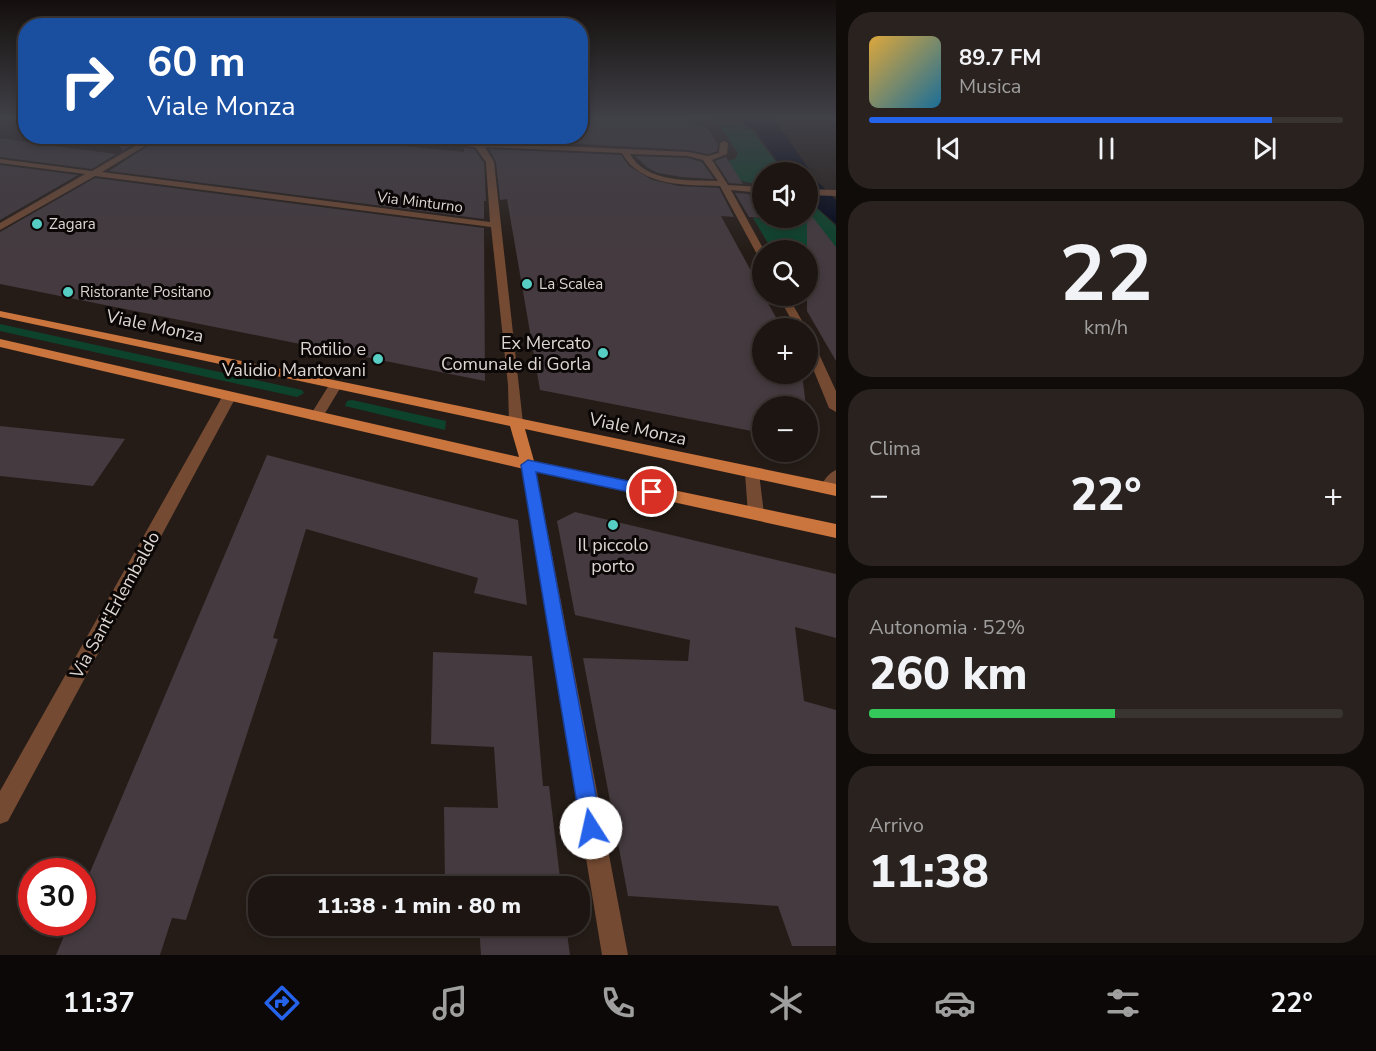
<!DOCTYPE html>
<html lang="it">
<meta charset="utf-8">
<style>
:root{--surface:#1c1511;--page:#29221f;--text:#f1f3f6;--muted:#a09f9f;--line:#3a3431;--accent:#2563eb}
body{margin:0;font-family:"Nunito Sans",sans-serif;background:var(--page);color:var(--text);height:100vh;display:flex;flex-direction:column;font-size:22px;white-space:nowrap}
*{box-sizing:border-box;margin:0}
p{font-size:20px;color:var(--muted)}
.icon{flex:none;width:33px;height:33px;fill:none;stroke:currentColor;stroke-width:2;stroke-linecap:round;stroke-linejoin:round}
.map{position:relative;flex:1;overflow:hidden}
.drawer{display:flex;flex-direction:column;gap:12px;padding:12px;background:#0f0c09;width:540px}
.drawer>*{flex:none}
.banner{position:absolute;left:18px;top:18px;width:570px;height:126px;border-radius:24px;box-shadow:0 3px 9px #0003,0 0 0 2px var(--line);background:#1a4fa0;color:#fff;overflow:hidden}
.controls{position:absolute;left:752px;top:162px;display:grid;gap:12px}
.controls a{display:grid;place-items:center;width:66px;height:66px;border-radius:50%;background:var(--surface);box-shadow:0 3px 9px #0003,0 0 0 2px var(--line);font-size:30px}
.speed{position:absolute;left:18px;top:858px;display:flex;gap:12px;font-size:30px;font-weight:700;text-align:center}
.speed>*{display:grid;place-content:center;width:78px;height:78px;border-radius:50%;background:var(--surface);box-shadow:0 3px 9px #0003,0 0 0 2px var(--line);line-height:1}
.speed .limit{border:9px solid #d22;background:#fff;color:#111}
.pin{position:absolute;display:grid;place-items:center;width:51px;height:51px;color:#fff;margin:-26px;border:3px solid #fff;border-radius:50%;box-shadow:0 2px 6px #0007}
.me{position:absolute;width:66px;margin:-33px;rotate:350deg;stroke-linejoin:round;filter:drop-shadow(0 0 4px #0008)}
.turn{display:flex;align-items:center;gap:21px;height:126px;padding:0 30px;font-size:27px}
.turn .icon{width:78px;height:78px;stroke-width:2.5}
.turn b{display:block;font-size:42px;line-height:51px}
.big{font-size:45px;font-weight:800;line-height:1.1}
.drawer .tile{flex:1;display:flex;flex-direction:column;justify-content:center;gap:9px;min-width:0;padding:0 21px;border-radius:24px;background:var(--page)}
.drawer .dial{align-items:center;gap:0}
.dial b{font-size:78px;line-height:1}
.song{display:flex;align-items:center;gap:18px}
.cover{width:72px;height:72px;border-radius:9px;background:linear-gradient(135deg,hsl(40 70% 55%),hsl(200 70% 35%))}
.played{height:6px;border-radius:3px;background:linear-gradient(90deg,var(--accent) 85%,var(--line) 85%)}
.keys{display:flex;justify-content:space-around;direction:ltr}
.heat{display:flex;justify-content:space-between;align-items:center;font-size:33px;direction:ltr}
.charge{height:9px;border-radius:4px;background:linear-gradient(90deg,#34c759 52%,var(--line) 0)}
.trip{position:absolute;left:248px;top:876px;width:342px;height:60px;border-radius:24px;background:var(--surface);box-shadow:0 3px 9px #0003,0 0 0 2px var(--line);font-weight:800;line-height:60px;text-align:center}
.menu{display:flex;height:96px;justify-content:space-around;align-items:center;background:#0b0807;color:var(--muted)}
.menu .icon{width:42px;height:42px}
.menu .on{color:var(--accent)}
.menu b{font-size:27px;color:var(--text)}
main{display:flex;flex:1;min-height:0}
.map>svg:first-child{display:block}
.green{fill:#0d432d}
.water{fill:#00061a}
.building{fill:#443a3f}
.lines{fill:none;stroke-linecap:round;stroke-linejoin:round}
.minor{fill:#744a32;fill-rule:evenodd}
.major{fill:#ca743e;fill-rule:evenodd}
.route{fill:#2563eb;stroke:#184099;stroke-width:1.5}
.poi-dot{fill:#56cec3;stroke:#0b0706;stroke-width:2}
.labels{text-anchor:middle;stroke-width:6;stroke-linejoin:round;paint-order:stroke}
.far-street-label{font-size:15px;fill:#ddd6d3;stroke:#0b0706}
.far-poi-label{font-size:15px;fill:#ddd6d3;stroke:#0b0706;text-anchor:start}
.street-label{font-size:18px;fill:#ddd6d3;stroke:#0b0706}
.poi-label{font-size:18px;fill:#ddd6d3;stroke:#0b0706;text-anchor:end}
</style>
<main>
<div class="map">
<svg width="836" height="955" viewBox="0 0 836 955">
<rect width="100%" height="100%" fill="#251c17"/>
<!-- green -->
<path class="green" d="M 703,117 L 731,117 L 752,130 L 784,172 L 762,172 L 762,184 C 742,183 733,180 723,162 L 735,159 L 738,153 L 720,127 Z
M 808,200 L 836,226 L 836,271 L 807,250 L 772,250 L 753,218 L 815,221 L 807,210 Z
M 0,324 L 302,390 L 304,393 L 297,397 L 0,331 Z
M 352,400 L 446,421 L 445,430 L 345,406 L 347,401 Z"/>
<!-- water -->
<path class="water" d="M 733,117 L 773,117 L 817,181 L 836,200 L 836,224 L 807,199 L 807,172 L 784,172 L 755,130 Z"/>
<!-- building -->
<path class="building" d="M 580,117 L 679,117 L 708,129 L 718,144 L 717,151 L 708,154 L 688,150 L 475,138 L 464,139 L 465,136 L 580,136 Z
M 113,136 L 147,136 L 123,151 Z
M 163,136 L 303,136 L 464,152 L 464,148 L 474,149 L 484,163 L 486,201 L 484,201 L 484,219 L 109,171 Z
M 0,138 L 54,146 L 116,154 L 92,169 L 0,157 Z
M 489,149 L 621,155 L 629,166 L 652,180 L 679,186 L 719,188 L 734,217 L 721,216 L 762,291 L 762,296 L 764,296 L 782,328 L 762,328 L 762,374 L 802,374 L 806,406 L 762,406 L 762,433 L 540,390 L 507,199 L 500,200 L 496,162 Z
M 635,156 L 688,158 L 702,162 L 714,179 L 682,177 L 658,173 L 648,168 Z
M 726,157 L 743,184 L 729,183 L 715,161 Z
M 0,165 L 78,175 L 0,220 Z
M 95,178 L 484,228 L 485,381 L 0,284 L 0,232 Z
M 735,193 L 749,194 L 762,218 L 765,218 L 749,217 Z
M 807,210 L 836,247 L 836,361 L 807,311 Z
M 0,426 L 125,439 L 93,486 L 0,476 Z
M 267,455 L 518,520 L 527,605 L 474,593 L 478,578 L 306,529 L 273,638 L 278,639 L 186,920 L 172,918 L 160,955 L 56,955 L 70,922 L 82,922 L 82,891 Z
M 575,512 L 836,574 L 836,638 L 795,627 L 804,701 L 836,710 L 836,946 L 792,946 L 778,906 L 628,896 L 583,658 L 688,661 L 690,640 L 575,615 L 557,521 Z
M 433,652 L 532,656 L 543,786 L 549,786 L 561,886 L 445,886 L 444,807 L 498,808 L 494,747 L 431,744 Z
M 479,926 L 566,926 L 570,955 L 481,955 Z"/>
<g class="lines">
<!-- minor -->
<path class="minor" d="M 152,136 L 161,136 L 102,172 L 490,222 L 486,162 L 475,147 L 363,136 L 470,142 L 474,140 L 479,142 L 688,152 L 708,156 L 719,153 L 720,143 L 724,141 L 728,143 L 727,154 L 712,160 L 728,185 L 762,187 L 762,193 L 731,190 L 764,250 L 762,250 L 762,259 L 759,258 L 720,186 C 687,185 640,187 622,153 L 485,147 L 494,162 L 523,423 L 516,428 L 509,423 L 508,385 L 491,227 L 95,176 L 0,230 L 0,223 L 85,174 L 0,163 L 0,159 L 92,171 ZM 630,154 L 688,156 L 703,160 L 718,181 C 689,180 646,183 630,154 Z
M 807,189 L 836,190 L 836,196 L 807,195 Z
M 778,296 L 788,296 L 806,328 L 796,328 Z
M 807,337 L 813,341 L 836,391 L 836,412 L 829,408 L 807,354 Z
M 336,381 L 342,385 L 321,420 L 311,420 L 309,417 L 311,414 L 331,382 Z
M 229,393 L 236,397 L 8,821 L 0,824 L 0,791 L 222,397 Z
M 528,460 L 535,465 L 628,955 L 602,955 L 521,465 Z
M 752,468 L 757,469 L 759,473 L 764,514 L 762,518 L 756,520 L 750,518 L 748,514 L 745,473 L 747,469 Z
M 836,470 L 836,488 L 832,493 L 822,493 L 819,489 C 823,482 828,473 836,470 Z"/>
<!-- major -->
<path class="major" d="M 0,311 L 836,484 L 836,496 L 525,429 L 534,461 L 836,524 L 836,538 L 528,470 L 0,347 L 0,339 L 519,457 L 510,426 L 0,317 Z"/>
</g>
<!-- sky -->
<linearGradient id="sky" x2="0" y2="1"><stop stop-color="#140f0d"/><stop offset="0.47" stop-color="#404047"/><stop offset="1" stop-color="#404047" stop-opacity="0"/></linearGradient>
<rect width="836" height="251" fill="url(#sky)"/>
<!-- route -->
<path class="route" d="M 528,460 L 652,486 L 659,492 L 652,497 L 536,472 L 602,828 L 599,835 L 591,838 L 584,835 L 581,828 L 521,465 Z"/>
<!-- markers -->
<g class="poi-dot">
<circle cx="37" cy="224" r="6"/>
<circle cx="527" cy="284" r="6"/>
<circle cx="68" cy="292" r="6"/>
<circle cx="603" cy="353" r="6"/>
<circle cx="378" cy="359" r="6"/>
<circle cx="613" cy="525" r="6"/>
</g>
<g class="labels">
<!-- far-street labels -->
<g class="far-street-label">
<text transform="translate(420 202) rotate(7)" y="5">Via Minturno</text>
</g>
<!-- far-poi labels -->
<g class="far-poi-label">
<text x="49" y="229">Zagara</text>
<text x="539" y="289">La Scalea</text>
<text x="80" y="297">Ristorante Positano</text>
</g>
<!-- street labels -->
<g class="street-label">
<text transform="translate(155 326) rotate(12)" y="6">Viale Monza</text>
<text transform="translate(638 429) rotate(12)" y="6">Viale Monza</text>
<text transform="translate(115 605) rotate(-61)" y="6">Via Sant'Erlembaldo</text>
</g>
<!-- poi labels -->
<g class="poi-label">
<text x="591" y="349">Ex Mercato<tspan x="591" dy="21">Comunale di Gorla</tspan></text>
<text x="366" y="355">Rotilio e<tspan x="366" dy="21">Validio Mantovani</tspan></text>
<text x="613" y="551" text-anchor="middle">Il piccolo<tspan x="613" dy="21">porto</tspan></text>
</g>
</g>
</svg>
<div class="controls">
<a><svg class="icon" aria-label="sound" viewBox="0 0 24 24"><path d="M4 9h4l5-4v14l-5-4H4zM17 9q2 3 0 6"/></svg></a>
<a><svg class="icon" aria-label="search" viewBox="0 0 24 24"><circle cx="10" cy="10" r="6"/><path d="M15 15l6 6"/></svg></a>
<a>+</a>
<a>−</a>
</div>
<div class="speed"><div class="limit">30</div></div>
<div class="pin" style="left:652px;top:492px;background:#d93025"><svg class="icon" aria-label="arrive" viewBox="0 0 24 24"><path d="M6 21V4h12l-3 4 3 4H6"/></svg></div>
<svg class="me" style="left:591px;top:828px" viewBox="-20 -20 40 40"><circle r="19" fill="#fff"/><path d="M0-13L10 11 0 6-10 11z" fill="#2563eb"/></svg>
<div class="trip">11:38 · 1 min · 80 m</div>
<div class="banner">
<div class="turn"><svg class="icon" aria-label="right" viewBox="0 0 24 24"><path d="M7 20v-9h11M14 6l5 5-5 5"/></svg><div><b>60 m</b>Viale Monza</div></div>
</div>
</div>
<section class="drawer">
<div class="tile">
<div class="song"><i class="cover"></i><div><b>89.7 FM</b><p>Musica</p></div></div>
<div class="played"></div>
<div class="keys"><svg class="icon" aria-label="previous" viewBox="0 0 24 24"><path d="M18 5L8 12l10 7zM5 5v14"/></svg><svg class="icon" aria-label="pause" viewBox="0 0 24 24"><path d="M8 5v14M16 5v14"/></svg><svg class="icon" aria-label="next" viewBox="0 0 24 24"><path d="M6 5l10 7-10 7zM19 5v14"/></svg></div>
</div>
<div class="tile dial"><b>22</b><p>km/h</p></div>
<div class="tile"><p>Clima</p>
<div class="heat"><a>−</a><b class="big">22°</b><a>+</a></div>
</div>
<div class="tile"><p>Autonomia · 52%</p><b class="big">260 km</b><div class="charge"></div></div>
<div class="tile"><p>Arrivo</p><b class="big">11:38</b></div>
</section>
</main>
<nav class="menu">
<b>11:37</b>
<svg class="icon on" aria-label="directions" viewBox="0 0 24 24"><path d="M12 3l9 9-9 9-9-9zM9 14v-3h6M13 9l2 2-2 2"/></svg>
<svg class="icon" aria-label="music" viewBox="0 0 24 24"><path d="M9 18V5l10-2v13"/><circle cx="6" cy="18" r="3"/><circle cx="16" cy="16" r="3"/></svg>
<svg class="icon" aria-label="phone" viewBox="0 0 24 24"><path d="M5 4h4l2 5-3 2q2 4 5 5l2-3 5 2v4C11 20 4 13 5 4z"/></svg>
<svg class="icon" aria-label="climate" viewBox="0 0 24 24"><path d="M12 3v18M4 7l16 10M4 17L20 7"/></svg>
<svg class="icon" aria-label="car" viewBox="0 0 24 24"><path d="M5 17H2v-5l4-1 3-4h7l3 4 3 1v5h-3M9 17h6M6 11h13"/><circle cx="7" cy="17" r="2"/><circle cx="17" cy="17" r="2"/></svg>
<svg class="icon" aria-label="filters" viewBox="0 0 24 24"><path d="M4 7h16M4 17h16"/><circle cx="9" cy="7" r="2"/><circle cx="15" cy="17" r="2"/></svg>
<b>22°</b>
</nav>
